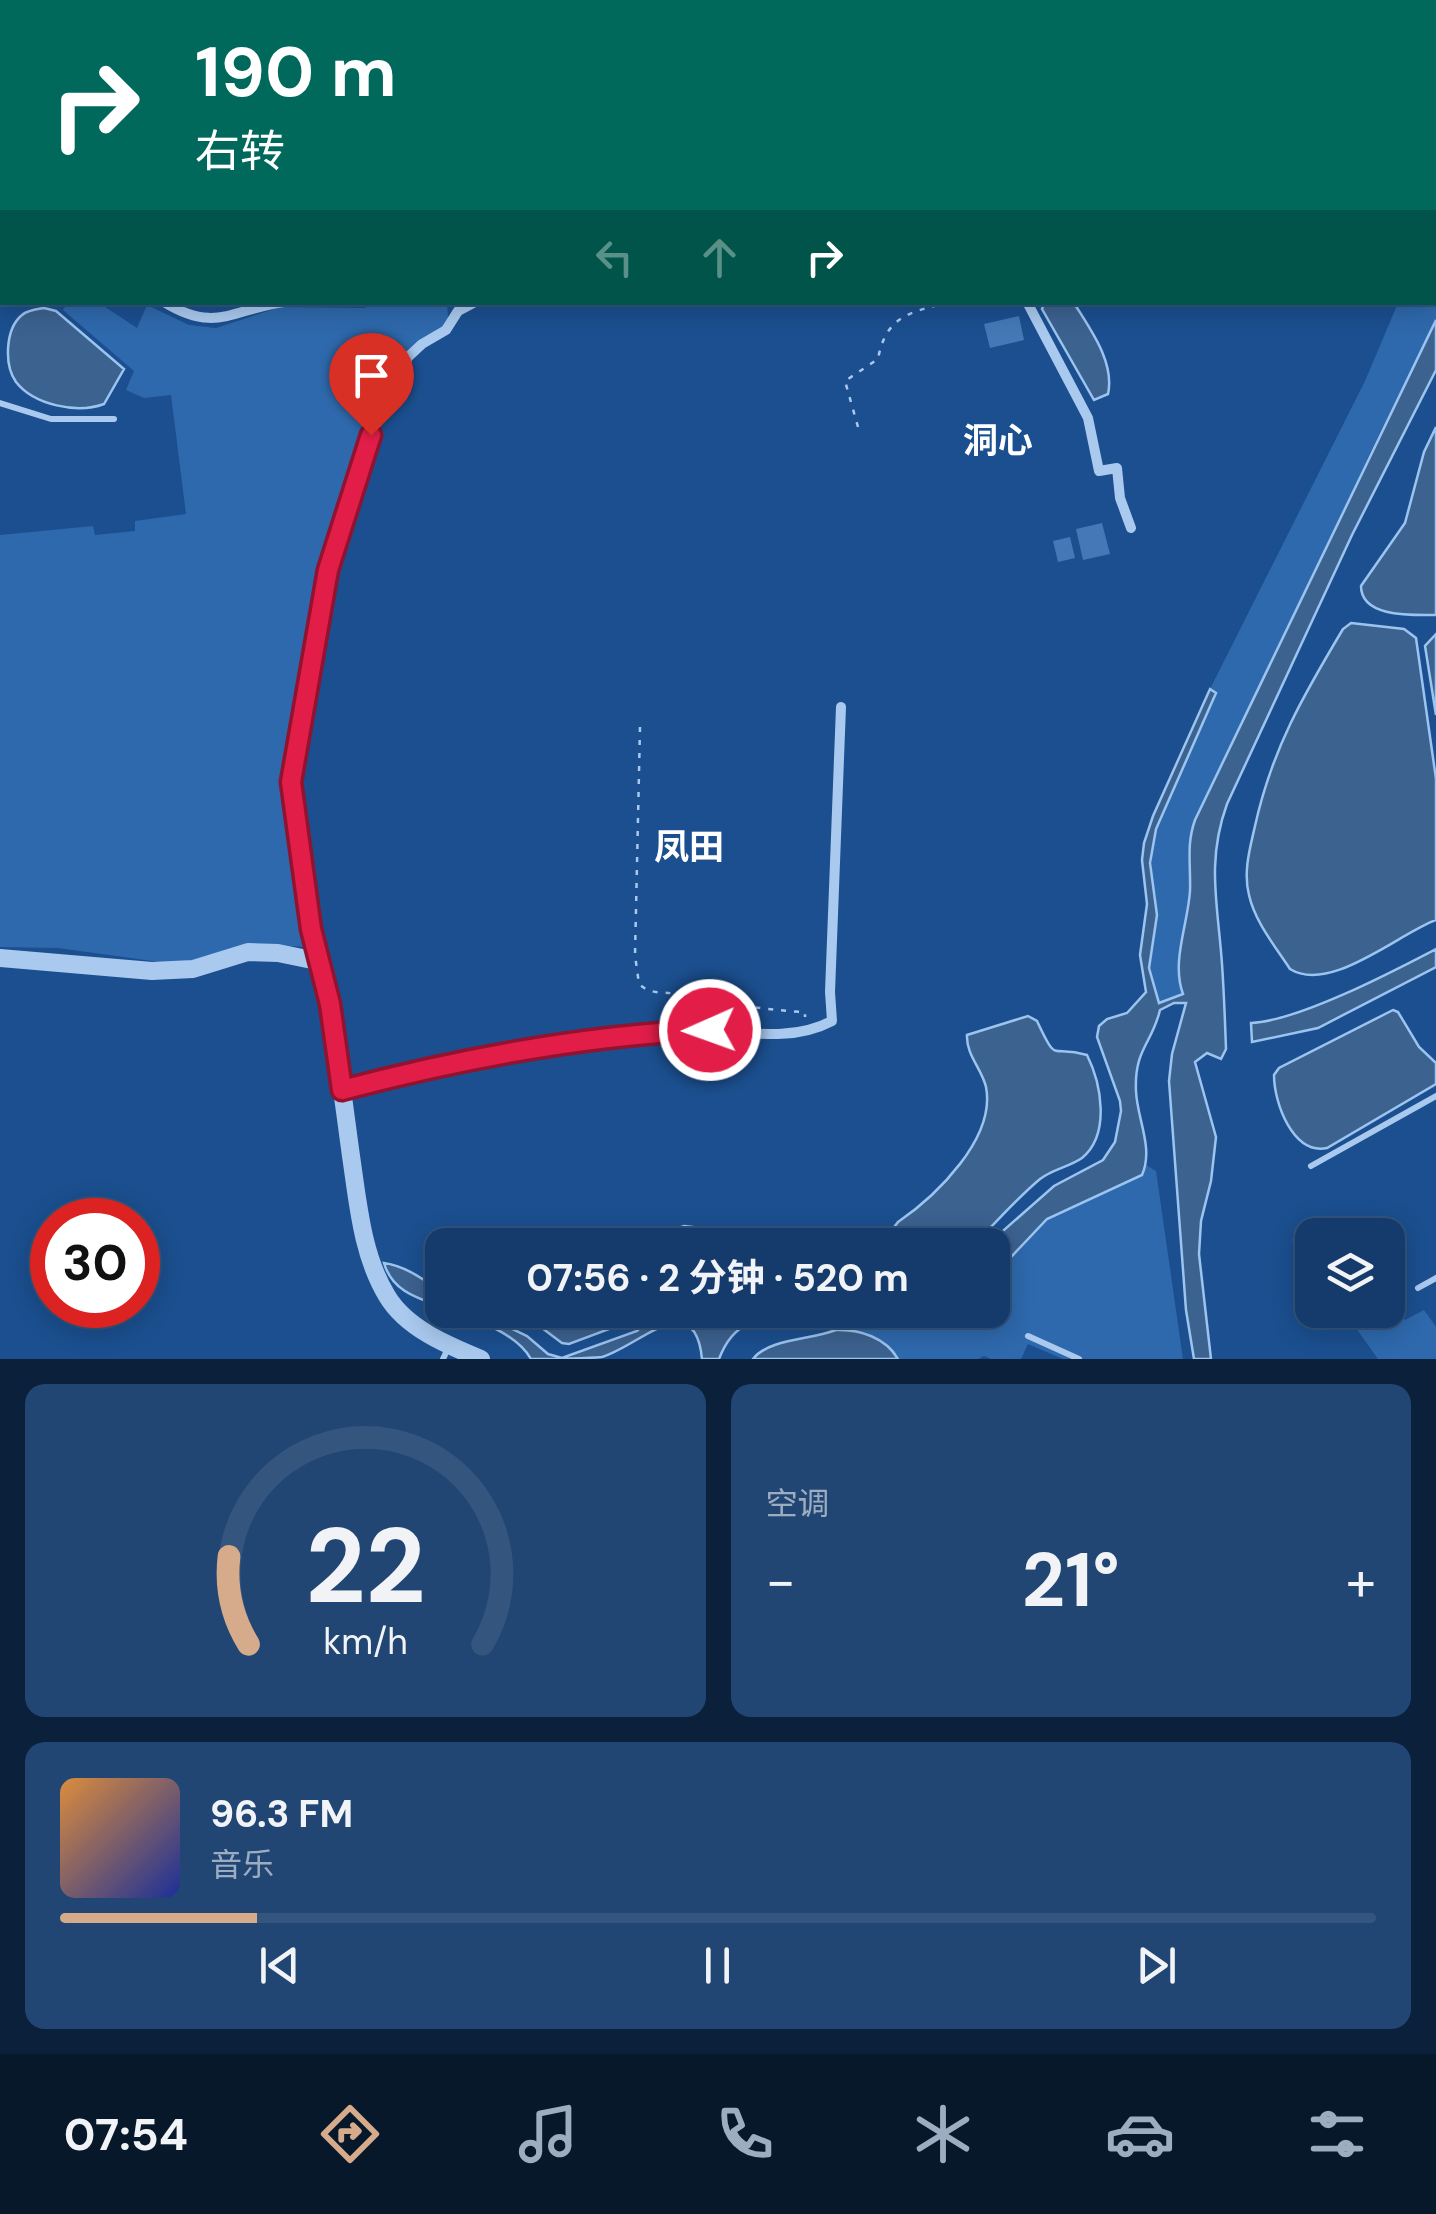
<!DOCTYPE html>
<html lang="zh">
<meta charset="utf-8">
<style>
:root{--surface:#143b6b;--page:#214673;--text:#f1f3f6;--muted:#9dadc1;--line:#33557e;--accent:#d6ab8b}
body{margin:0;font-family:"DM Sans","Noto Sans SC",sans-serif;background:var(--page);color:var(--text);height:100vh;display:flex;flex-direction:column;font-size:38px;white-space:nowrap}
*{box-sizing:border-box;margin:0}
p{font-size:32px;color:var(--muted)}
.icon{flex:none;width:55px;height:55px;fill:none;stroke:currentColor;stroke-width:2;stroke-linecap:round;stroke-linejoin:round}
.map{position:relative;height:1359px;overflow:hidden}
.side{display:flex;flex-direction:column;gap:25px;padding:25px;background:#0b203b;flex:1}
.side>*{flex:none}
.top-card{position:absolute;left:0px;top:0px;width:1438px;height:305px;box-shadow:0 5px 25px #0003,0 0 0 2px var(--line);background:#00695c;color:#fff;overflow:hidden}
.buttons{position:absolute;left:1295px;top:1218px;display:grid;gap:20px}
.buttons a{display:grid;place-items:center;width:110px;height:110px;border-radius:20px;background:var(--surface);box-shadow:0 5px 25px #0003,0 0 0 2px var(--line);font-size:50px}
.speed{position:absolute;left:30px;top:1198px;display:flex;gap:20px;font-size:50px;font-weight:700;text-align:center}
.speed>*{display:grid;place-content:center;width:130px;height:130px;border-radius:50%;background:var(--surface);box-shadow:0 5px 25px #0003,0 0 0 2px var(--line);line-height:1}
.speed .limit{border:15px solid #d22;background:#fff;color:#111}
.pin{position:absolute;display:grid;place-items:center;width:85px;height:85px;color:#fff;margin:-102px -42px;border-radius:50% 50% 50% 0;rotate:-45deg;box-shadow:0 0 10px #0007}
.pin .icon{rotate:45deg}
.me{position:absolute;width:110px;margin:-55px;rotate:268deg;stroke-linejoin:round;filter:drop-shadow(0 0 8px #0008)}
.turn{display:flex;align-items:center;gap:35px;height:210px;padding:0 30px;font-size:45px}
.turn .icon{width:130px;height:130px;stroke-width:2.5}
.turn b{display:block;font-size:70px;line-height:85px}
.lanes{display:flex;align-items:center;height:95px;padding:0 30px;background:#0003;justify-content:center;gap:50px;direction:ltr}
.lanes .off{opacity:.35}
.big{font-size:75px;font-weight:700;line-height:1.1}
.side .card{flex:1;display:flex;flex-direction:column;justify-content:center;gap:15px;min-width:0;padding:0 35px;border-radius:20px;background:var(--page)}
.side .dial{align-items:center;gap:0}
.dial svg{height:260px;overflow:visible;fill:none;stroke:var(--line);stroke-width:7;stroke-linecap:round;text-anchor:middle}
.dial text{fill:var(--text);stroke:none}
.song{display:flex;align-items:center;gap:30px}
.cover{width:120px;height:120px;border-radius:15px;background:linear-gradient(135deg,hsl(30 70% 55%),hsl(230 70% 35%))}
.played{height:10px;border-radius:5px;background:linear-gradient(90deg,var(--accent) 15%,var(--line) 15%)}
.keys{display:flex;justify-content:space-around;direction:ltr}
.heat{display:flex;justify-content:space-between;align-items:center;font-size:55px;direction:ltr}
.side .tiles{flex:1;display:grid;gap:25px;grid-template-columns:1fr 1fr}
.card:last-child{grid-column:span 2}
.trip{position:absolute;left:425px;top:1228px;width:585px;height:100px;border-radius:20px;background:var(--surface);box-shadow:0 5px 25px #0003,0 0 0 2px var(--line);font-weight:700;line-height:100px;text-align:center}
.dock{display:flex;height:160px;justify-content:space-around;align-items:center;background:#08182b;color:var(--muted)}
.dock .icon{width:70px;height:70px}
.dock .selected{color:var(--accent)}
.dock b{font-size:45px;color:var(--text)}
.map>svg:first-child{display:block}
.green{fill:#2e69ad}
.water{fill:#3c6290;stroke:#9cc4f0;stroke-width:2.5}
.building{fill:#4478b7}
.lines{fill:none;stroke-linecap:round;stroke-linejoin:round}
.path{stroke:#a9c9ee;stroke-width:2.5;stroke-dasharray:5 8;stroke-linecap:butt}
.service{stroke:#a9c9ee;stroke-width:6}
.minor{stroke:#a9c9ee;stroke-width:10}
.tertiary{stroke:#a9c9ee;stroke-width:18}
.route-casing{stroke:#92132f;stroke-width:25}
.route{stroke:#e11d48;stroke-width:18}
.labels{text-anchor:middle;stroke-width:10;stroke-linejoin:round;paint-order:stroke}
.quarter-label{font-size:35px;font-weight:bold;fill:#fff;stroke:#1b4f8f}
</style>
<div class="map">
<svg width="1436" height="1359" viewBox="0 0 1436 1359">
<rect width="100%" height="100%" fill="#1b4f8f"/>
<!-- green -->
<path class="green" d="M 1436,227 L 1436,320 L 1370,453 L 1188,851 L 1190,894 L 1179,980 L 1184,994 L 1160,1003 L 1149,973 L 1156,897 L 1151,875 L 1152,845 L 1156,829 L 1215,694 L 1210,689 L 1365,381 L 1398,303 L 1435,302 Z
M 67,303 L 99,303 L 137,328 L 147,305 L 189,325 L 216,328 L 280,307 L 364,308 L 381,303 L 447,303 L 448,318 L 443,327 L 411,348 L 396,367 L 345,493 L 318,600 L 287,790 L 309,942 L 306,947 L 259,944 L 189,962 L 167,963 L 58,948 L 0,947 L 0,535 L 93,526 L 95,535 L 135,531 L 135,521 L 186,514 L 171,395 L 144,398 L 126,390 L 134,371 L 63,310 Z
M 1146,1165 L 1156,1171 L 1183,1359 L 1063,1359 L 1028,1344 L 1021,1359 L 991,1359 L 984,1356 L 978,1359 L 898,1359 L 896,1354 L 867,1335 L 852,1331 L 848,1310 L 992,1310 L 993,1270 L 1012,1256 L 1047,1219 L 1142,1175 Z
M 1325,1219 L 1334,1235 L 1312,1235 L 1312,1269 L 1292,1240 Z
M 1388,1287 L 1405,1320 L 1424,1310 L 1436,1327 L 1436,1359 L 1378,1359 L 1343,1310 L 1388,1310 Z"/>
<!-- water -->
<path class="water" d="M 1154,0 L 1436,0 L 1436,130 L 1435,2 Z
M 1045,302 L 1074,303 C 1090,329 1115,362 1108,394 L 1094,400 L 1042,309 Z
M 44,308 L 56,311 L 124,369 L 104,404 C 77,414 34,405 16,382 C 4,365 5,329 22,315 C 27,310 37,309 44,308 Z
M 1436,320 L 1436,370 L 1352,535 L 1227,804 C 1206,862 1218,905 1222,964 C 1224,992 1225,1021 1226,1049 L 1221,1059 L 1207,1053 L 1195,1062 L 1216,1137 L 1211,1181 L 1201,1221 L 1199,1254 L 1211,1359 L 1194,1359 L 1186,1310 L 1169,1081 L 1172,1054 L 1186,1003 L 1174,1003 L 1160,1010 C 1152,1044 1134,1049 1136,1091 C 1137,1119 1154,1148 1142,1175 L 1047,1219 L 1012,1256 L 993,1270 L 992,1245 L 987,1245 L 1054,1186 L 1103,1160 L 1115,1142 L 1121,1111 L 1120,1101 L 1097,1037 L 1099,1026 L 1107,1019 L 1127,1013 L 1146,992 L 1140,955 L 1147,904 L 1142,860 L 1144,843 L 1153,816 L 1210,689 L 1216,693 L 1156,829 L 1150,863 L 1157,915 L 1149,968 L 1159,1003 L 1183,994 C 1171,962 1188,924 1190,891 C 1191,866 1186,845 1195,820 Z
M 1436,427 L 1436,615 C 1413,615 1361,618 1361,586 L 1405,523 L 1424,452 Z
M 1351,623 L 1404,629 L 1416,638 L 1436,779 L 1436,920 C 1398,934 1330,994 1290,969 C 1275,946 1255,922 1249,895 C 1243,872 1250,848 1255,826 C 1272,749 1303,696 1343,629 Z
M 1436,634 L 1436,715 L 1425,646 Z
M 1436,949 L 1436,967 L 1318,1028 L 1252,1042 L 1251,1023 C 1298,1021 1392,972 1436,949 Z
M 1393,1010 L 1398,1012 L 1419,1047 L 1436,1063 L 1436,1084 L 1327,1148 C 1293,1155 1274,1103 1274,1075 L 1279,1068 Z
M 1028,1016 L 1037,1021 C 1058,1066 1050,1044 1087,1055 C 1101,1083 1111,1134 1082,1158 C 1069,1167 1053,1169 1040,1179 C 1016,1199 995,1224 973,1245 L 901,1245 L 895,1226 L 898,1222 C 936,1196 996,1138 986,1087 C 982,1069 966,1055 967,1035 Z
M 684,1226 L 710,1229 L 727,1245 L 658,1245 L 670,1231 Z
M 384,1263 C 405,1266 426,1280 442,1294 L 442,1307 C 417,1298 392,1291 384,1263 Z
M 453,1310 L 473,1310 L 527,1336 L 548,1354 L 562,1358 L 637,1331 L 650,1319 L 671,1310 L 839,1310 C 795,1332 743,1295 719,1359 L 702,1359 C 695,1285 639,1346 602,1357 C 580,1359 554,1359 531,1359 C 517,1334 479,1321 453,1310 Z
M 496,1310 L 640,1310 L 612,1328 L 569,1344 L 562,1343 L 542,1328 Z
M 836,1330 C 860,1329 886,1338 898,1359 L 753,1359 C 768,1339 810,1340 836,1330 Z"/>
<!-- building -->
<path class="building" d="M 1019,316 L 1024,340 L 990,348 L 984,324 Z
M 1102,523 L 1110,554 L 1083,560 L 1076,529 Z
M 1070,537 L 1075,558 L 1058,562 L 1053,541 Z"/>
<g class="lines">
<!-- path -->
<path class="path" d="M 858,427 L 845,381 L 878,359 C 886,315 911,312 950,302
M 640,727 L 635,955 L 639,984 C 651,995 661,991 676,994 C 720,1002 760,1010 805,1012 L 805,1017"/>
<!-- service -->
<path class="service" d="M 0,252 L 2,250
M 0,403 L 51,419 L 114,419
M 1311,1166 L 1436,1096
M 1418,1288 L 1436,1278
M 1028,1336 L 1079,1359
M 443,1359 L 449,1346"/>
<!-- minor -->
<path class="minor" d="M 0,140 L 2,143
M 164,302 C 216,334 232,309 284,302
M 1027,302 L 1088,418 L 1099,471 L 1117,468 L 1120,498 L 1131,528
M 317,961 L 291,782 L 328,570 L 371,435 L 408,357 L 422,344 L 446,330 L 458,311 L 475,302
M 342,1091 C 441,1063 541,1041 643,1032 C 665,1031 689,1029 712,1030 C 752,1033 794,1041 832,1021 L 830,992 L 841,707"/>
<!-- tertiary -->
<path class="tertiary" d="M 0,958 L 152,971 L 193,969 L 248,952 L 278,953 L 317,961 C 335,1025 342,1091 351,1156 C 358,1203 362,1255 387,1296 C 406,1328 447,1345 481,1359"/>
</g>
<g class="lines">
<!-- route casing -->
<g class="route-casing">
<path id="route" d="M 371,435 L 328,570 L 291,782 L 311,929 L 330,1004 L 342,1090 C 463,1058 584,1035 710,1030"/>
</g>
<!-- route -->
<use href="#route" class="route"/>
</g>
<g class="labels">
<!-- quarter labels -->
<g class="quarter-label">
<text x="998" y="453">洞心</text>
<text x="689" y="859">凤田</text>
</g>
</g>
</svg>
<div class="buttons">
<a><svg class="icon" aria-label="layers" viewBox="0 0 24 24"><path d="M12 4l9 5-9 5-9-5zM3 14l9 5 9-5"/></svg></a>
</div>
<div class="speed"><div class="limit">30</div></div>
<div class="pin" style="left:371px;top:435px;background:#d93025"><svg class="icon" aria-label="arrive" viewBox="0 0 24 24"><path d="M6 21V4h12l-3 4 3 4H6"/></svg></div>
<svg class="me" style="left:710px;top:1030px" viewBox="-20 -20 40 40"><circle r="17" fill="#e11d48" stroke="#fff" stroke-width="3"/><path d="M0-11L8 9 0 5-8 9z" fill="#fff"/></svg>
<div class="trip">07:56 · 2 分钟 · 520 m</div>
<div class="top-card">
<div class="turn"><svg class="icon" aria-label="right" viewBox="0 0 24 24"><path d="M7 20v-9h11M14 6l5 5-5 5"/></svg><div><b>190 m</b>右转</div></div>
<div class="lanes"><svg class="icon off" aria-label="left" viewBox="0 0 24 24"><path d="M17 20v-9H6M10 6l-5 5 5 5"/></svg><svg class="icon off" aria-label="ahead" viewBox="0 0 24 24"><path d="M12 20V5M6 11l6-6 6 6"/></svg><svg class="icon" aria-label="right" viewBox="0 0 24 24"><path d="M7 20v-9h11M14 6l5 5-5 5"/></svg></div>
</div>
</div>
<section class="side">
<div class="tiles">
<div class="card dial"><svg viewBox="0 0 100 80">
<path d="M14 69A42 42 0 1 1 86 69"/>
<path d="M14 69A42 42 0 0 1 8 42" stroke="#d6ab8b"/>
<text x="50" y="56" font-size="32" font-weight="700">22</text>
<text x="50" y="72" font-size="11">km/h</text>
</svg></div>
<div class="card"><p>空调</p>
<div class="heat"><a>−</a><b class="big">21°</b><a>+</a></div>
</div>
<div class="card">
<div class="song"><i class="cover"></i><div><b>96.3 FM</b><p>音乐</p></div></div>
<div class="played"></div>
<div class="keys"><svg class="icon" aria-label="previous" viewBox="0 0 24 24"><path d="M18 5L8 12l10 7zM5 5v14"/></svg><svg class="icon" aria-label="pause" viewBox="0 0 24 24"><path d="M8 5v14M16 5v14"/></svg><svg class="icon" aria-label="next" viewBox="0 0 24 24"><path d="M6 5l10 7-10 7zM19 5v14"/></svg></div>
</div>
</div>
</section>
<nav class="dock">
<b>07:54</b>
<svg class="icon selected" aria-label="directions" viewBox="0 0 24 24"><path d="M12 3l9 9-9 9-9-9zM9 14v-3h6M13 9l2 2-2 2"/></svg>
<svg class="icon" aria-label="music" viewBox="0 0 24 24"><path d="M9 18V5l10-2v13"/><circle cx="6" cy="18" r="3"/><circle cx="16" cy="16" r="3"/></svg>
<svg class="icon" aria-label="phone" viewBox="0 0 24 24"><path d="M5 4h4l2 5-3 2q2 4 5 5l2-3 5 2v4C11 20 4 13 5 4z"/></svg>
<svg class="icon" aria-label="climate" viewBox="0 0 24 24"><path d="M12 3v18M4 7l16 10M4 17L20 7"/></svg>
<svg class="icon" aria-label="car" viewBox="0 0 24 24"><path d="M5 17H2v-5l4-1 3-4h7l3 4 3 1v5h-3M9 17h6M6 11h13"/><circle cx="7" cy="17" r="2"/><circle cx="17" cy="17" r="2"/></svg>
<svg class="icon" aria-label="filters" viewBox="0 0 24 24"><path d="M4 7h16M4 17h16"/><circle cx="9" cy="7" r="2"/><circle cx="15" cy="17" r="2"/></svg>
</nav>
